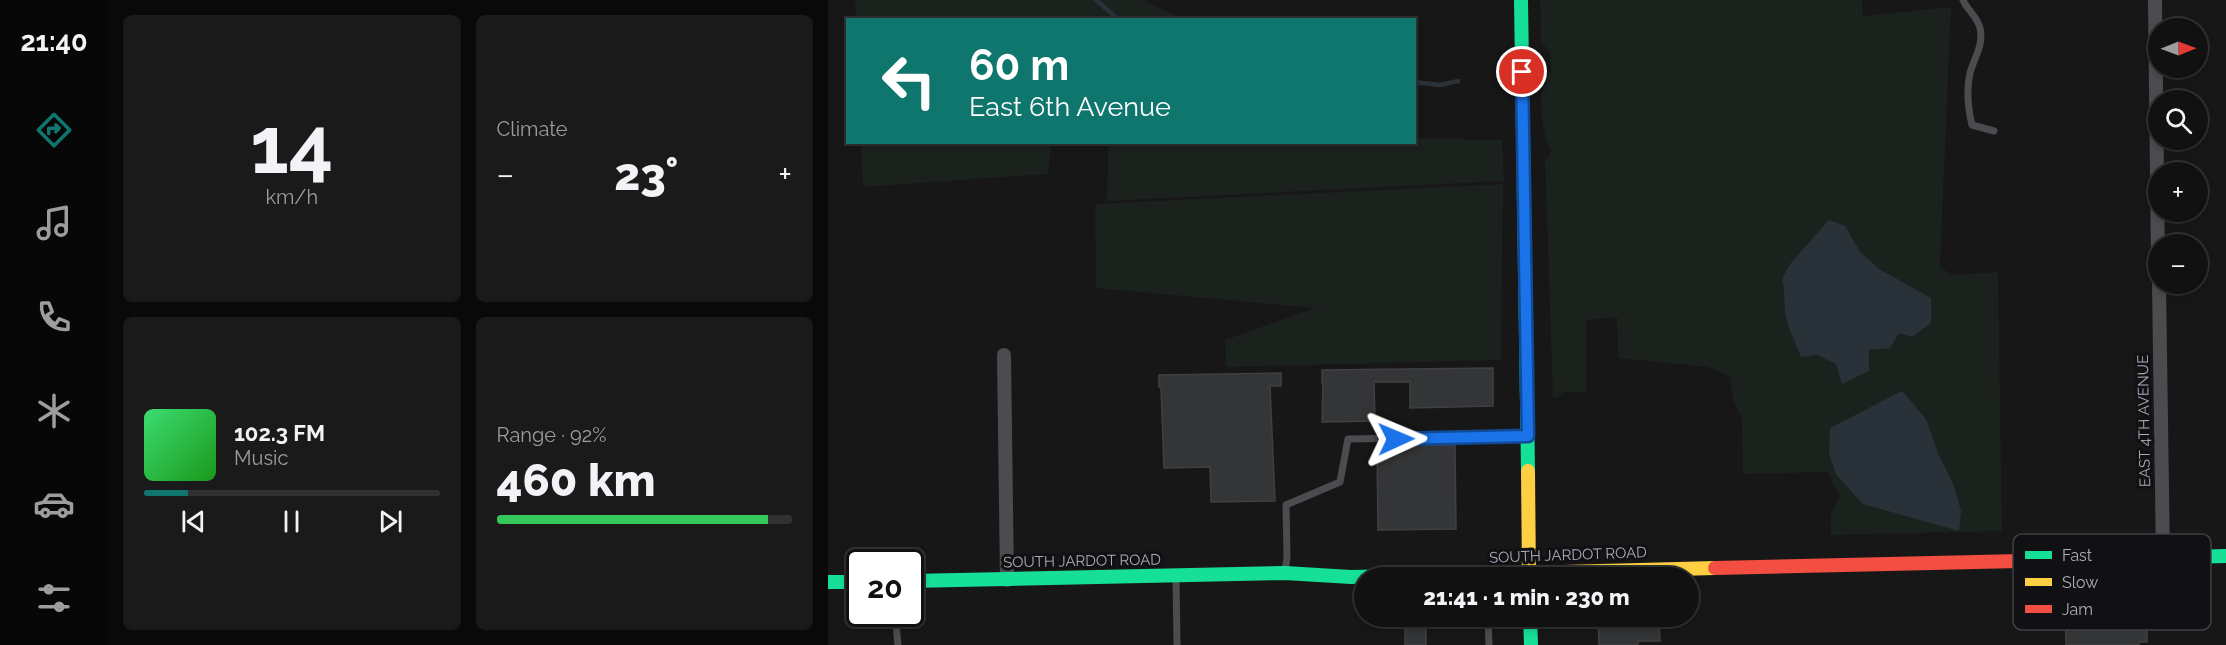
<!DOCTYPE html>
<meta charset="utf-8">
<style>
:root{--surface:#111;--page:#1a1a1a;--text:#f1f3f6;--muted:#9c9d9f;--line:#303131;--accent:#0f766e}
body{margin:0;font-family:Raleway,sans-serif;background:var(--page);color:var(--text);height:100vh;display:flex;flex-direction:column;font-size:22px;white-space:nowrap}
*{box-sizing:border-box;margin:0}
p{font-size:20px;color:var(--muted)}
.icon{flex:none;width:33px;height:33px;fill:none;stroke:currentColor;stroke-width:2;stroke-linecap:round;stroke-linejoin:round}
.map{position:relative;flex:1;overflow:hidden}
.details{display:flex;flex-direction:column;gap:15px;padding:15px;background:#090909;width:720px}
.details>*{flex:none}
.hud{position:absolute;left:18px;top:18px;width:570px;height:126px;border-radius:0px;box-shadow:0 3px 9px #0003,0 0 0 2px var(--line);background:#0f766e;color:#fff;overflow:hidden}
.needle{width:39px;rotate:89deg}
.fabs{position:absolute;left:1320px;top:18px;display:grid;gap:12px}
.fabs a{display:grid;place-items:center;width:60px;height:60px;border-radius:50%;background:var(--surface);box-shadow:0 3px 9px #0003,0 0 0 2px var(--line);font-size:30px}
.speed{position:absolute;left:18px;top:549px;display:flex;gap:12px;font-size:30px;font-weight:700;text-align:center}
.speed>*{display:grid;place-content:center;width:78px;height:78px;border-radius:50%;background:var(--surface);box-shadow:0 3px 9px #0003,0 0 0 2px var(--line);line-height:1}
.speed .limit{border:3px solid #111;border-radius:9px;background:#fff;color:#111}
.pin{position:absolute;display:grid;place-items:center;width:51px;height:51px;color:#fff;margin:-26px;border:3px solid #fff;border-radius:50%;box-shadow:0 2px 6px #0007}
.me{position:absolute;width:66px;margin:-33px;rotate:89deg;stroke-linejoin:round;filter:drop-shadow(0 0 4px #0008)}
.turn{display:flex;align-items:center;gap:21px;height:126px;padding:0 24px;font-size:27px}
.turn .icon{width:78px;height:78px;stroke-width:2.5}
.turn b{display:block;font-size:42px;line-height:51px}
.big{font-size:45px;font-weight:800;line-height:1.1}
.details .widget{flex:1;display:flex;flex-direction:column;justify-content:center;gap:9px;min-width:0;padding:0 21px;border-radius:9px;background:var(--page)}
.details .dial{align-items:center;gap:0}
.dial b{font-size:78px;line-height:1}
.song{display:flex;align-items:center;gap:18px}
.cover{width:72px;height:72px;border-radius:9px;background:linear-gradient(135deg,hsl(140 70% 55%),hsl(120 70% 35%))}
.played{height:6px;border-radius:3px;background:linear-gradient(90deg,var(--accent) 15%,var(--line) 15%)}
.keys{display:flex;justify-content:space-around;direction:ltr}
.heat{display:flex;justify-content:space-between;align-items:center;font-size:33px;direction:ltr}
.charge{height:9px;border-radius:4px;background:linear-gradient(90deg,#34c759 92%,var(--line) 0)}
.details .tiles{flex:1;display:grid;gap:15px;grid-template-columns:repeat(2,1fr)}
.trip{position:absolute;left:526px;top:567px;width:345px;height:60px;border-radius:30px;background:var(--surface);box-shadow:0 3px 9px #0003,0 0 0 2px var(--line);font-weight:800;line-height:60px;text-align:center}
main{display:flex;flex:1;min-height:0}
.tab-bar{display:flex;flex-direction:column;width:108px;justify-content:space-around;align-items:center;background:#070707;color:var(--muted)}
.tab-bar .icon{width:42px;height:42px}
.tab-bar .current{color:var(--accent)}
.tab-bar b{font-size:27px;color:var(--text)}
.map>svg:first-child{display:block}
.green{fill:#1b211c}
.water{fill:#2a3239}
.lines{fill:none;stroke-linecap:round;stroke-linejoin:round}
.stream{stroke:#2a3239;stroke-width:4.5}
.building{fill:#343537;stroke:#3f4043;stroke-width:1.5}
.lane{stroke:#4b4c50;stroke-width:7}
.street{stroke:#4b4c50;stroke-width:14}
.fast{stroke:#16e098;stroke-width:14}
.slow{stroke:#ffcf43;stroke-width:14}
.jam{stroke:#f24e42;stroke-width:14}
.route-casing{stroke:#114b97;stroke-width:15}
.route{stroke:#1a73e8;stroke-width:10}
.labels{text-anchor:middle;stroke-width:6;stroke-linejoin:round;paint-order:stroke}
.street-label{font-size:15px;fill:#a8adb8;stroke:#111113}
.key{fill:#111113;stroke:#3e4045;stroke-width:1.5}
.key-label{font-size:16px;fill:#a8adb8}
</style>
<main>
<nav class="tab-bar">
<b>21:40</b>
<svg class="icon current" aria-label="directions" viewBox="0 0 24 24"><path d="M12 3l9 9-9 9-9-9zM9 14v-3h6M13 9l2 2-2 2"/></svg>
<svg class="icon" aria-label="music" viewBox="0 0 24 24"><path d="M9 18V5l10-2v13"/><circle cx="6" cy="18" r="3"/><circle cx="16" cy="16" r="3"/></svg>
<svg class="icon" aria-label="phone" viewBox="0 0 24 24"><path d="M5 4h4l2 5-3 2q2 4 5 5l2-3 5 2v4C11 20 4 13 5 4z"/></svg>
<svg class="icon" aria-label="climate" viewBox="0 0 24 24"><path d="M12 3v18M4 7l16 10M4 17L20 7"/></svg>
<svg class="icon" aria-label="car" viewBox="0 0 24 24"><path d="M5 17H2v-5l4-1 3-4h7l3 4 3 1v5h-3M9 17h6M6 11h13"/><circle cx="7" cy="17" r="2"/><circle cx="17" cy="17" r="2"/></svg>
<svg class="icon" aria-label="filters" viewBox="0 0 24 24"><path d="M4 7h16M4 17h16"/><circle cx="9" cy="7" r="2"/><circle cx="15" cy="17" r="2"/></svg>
</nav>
<section class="details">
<div class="tiles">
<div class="widget dial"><b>14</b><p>km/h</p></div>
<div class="widget"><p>Climate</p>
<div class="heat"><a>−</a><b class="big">23°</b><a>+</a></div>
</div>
<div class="widget">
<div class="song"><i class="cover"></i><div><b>102.3 FM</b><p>Music</p></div></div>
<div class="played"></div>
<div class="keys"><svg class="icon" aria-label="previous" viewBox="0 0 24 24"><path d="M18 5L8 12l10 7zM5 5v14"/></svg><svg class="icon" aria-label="pause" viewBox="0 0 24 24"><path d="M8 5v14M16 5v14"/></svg><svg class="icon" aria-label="next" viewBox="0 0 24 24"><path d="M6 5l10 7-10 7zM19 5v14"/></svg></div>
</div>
<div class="widget"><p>Range · 92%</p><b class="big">460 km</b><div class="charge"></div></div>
</div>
</section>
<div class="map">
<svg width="1398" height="645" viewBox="0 0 1398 645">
<rect width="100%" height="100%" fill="#171717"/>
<!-- green -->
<path class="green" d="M 27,0 L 317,0 L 318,2 L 356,19 L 28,19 Z
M 712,0 L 1034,0 L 1035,16 L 1123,7 L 1112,267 L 1124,275 L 1170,272 L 1174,531 L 1003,535 L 1003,514 L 1012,496 L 1004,482 L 1001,472 L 915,474 L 914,419 L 906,401 L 901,376 L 879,367 L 790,358 L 789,317 L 758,320 L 758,392 L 736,392 L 729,398 L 725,397 L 717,162 L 722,155 L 723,148 C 714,141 711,94 715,82 C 716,78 720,74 723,70 L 722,52 L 713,42 Z
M 587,138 L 674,140 L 676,181 L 279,201 L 280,143 L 586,142 Z
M 33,143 L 33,142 L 223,143 L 220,174 L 35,187 Z
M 675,184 L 673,360 L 398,367 L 397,340 L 487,308 L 268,288 L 267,204 Z"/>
<!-- water -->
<path class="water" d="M 1001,220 L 1017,226 L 1032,252 L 1051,269 L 1103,298 L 1103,323 L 1084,337 L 1071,333 L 1062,348 L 1041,350 L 1041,371 L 1014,384 L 1008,364 L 989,355 L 973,357 C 967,342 960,328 957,312 C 956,300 957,290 954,279 L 963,263 Z
M 1074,391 L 1098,419 L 1110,453 L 1126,486 L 1133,511 L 1131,531 L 1035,504 L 1008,474 L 1001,453 L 1002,428 Z"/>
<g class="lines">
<!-- stream -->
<path class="stream" d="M 268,0 L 291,20
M 586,82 L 612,85 L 630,81"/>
</g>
<!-- building -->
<path class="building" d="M 665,368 L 665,406 L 582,408 L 582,382 L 546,382 L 547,421 L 494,422 L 495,383 L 494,383 L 494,370 Z
M 453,373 L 453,386 L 442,386 L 447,501 L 383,502 L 382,467 L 336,468 L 333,387 L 331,387 L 331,375 Z
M 627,445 L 628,529 L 550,530 L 549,446 Z
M 1237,598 L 1255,598 L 1255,609 L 1309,609 L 1309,614 L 1319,614 L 1319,642 L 1311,642 L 1311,645 L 1238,645 Z
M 770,616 L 831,618 L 832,641 L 810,641 L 810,645 L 771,645 Z
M 598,624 L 598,645 L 577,645 L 577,626 Z"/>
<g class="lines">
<!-- lane -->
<path class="lane" d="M 1135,0 C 1139,10 1149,16 1152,28 C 1156,45 1146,58 1142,73 C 1138,90 1140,108 1144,125 L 1166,131
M 457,571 L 459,557 L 458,505 L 512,482 L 520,439 L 697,436
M 348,575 L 349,645
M 67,614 L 70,645
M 660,616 L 661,645"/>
<!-- street -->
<path class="street" d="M 1327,0 L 1330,263
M 1331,284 L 1335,558
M 176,355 L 179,580"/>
<!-- fast -->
<path class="fast" d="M 693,0 L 700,471
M 1192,561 L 1398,556
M 82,581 L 457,573 L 523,577 L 698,573
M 0,582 L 32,582
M 702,616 L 703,645"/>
<!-- slow -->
<path class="slow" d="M 700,471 L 701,578
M 698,573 L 887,568"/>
<!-- jam -->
<path class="jam" d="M 887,568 L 1192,561"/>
</g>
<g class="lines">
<!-- route casing -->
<g class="route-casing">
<path id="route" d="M 568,439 L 700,436 L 694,72"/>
</g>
<!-- route -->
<use href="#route" class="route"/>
</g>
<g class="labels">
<!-- street labels -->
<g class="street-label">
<text transform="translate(1316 421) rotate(-91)" y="5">EAST 4TH AVENUE</text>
<text transform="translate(740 555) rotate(-2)" y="5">SOUTH JARDOT ROAD</text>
<text transform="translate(254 561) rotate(-1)" y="5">SOUTH JARDOT ROAD</text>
</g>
</g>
<!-- legend -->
<rect x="1185" y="534" width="198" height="96" rx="9" class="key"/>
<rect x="1197" y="551" width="27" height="8" fill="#16e098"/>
<rect x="1197" y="578" width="27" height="8" fill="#ffcf43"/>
<rect x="1197" y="605" width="27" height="8" fill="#f24e42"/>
<g class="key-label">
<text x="1234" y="561">Fast</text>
<text x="1234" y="588">Slow</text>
<text x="1234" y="615">Jam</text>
</g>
</svg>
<div class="fabs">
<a><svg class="needle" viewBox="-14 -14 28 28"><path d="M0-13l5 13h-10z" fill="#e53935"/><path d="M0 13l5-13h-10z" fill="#9c9d9f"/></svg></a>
<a><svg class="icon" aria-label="search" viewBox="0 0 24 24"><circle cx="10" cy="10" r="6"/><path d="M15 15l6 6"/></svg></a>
<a>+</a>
<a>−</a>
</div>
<div class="speed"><div class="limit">20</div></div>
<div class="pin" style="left:694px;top:72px;background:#d93025"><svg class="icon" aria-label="arrive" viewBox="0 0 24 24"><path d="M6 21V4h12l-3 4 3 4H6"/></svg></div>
<svg class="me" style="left:568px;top:439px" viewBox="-20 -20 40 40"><path d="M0-17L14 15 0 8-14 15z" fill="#1a73e8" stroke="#fff" stroke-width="4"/></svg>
<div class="trip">21:41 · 1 min · 230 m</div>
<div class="hud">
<div class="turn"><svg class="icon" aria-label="left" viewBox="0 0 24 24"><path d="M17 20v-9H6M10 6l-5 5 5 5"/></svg><div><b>60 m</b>East 6th Avenue</div></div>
</div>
</div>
</main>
